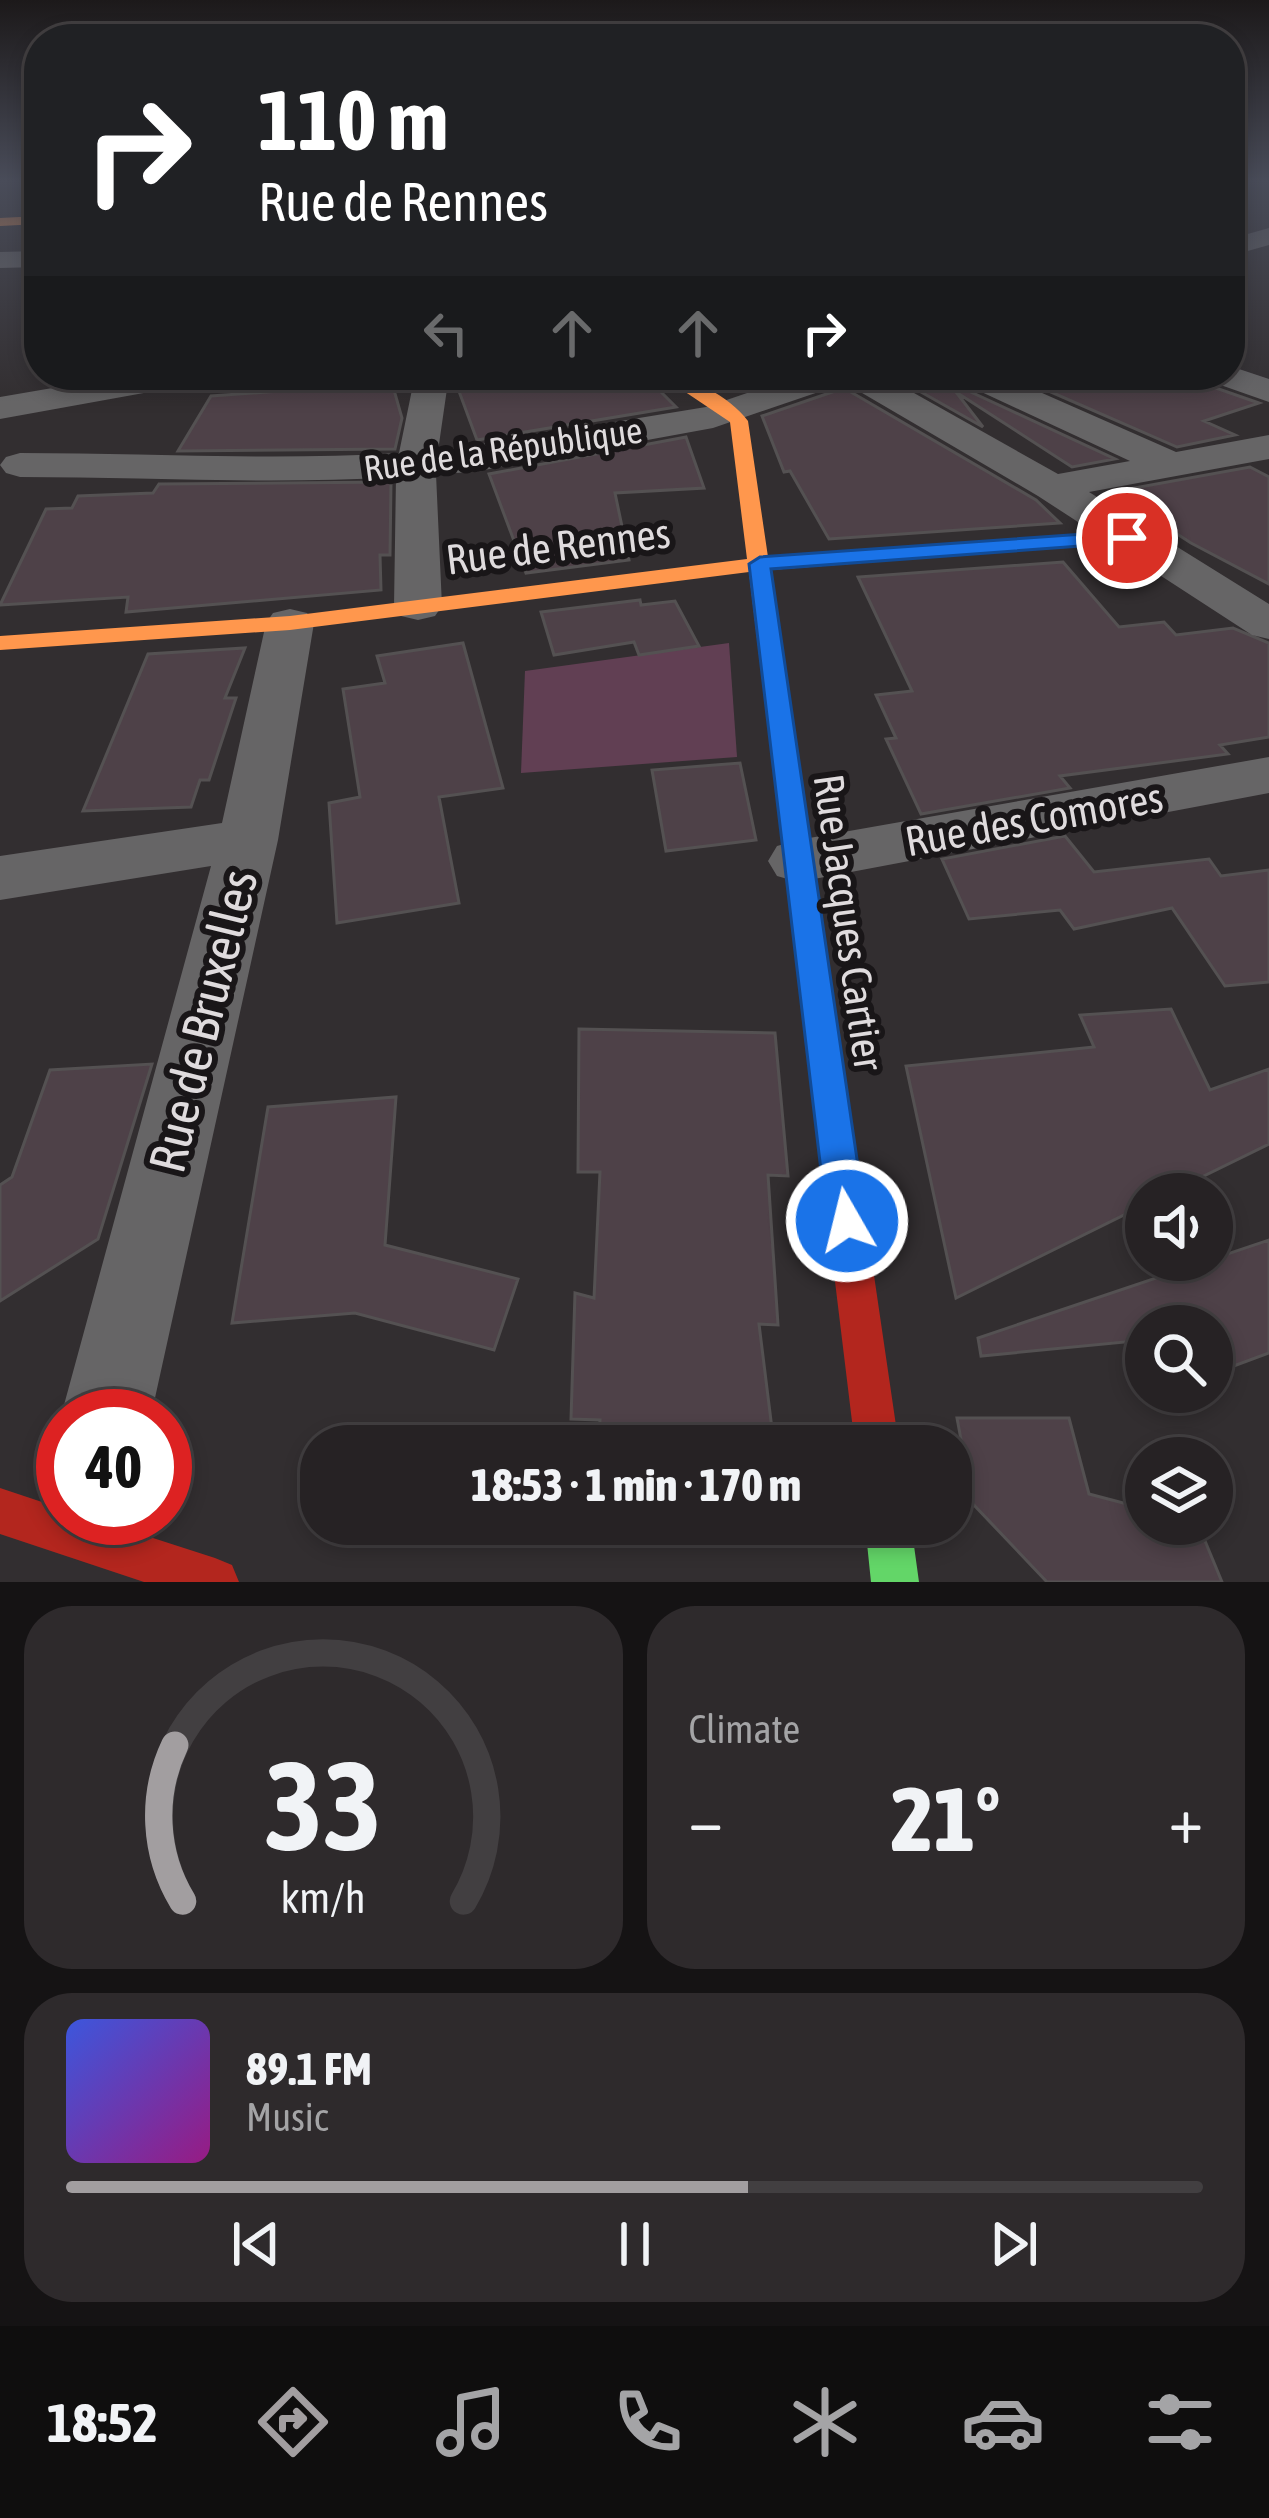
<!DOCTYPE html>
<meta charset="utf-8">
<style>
:root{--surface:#262224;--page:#2e2a2c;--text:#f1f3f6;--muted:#a4a4a6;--line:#423f41;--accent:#a29ea0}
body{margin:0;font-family:"Asap Condensed",sans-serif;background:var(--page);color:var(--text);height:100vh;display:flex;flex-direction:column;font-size:45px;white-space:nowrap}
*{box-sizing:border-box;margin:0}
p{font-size:39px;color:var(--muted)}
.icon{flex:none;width:66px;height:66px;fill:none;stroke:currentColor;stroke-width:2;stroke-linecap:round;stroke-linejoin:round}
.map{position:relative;height:1582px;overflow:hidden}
.details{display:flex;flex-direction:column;gap:24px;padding:24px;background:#151314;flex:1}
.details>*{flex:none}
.banner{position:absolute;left:24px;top:24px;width:1221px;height:366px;border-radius:48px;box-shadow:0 6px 18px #0003,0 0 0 3px var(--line);background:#202124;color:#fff;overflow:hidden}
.controls{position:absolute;left:1125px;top:1173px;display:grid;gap:24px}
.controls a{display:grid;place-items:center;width:108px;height:108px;border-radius:50%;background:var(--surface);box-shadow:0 6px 18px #0003,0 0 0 3px var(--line);font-size:60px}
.speed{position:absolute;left:36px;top:1389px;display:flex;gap:24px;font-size:60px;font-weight:700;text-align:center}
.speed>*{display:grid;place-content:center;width:156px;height:156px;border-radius:50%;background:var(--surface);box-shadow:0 6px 18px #0003,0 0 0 3px var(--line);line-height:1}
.speed .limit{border:18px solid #d22;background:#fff;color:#111}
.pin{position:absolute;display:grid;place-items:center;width:102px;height:102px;color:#fff;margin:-51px;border:6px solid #fff;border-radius:50%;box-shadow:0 3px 12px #0007}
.me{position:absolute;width:132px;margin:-66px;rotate:352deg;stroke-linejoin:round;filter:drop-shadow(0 0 9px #0008)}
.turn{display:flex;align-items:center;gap:42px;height:252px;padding:0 36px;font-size:54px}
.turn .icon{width:156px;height:156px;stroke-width:2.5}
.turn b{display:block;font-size:84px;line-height:102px}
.lanes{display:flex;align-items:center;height:114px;padding:0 36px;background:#0003;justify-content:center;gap:60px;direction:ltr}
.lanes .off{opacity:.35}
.big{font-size:90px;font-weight:800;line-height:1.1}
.details .tile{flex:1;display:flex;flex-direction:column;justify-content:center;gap:18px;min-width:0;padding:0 42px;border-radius:48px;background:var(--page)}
.details .dial{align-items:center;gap:0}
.dial svg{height:312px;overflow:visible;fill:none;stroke:var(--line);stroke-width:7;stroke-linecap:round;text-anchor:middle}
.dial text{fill:var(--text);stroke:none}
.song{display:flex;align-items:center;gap:36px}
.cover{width:144px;height:144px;border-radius:18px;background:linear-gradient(135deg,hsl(230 70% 55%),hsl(310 70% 35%))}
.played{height:12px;border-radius:6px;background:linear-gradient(90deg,var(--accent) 60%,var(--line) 60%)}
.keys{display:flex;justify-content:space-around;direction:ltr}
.heat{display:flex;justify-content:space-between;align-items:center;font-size:66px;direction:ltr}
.details .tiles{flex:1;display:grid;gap:24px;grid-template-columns:1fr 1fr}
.tile:last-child{grid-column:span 2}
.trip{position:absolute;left:300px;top:1425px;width:672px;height:120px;border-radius:48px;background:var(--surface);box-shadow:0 6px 18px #0003,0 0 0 3px var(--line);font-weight:800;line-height:120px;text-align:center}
.tab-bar{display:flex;height:192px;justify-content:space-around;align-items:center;background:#0f0e0e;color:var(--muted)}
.tab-bar .icon{width:84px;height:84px}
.tab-bar .on{color:var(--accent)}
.tab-bar b{font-size:54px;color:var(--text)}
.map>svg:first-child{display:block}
.green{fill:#613f53}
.building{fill:#4e4148;stroke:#545152;stroke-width:3}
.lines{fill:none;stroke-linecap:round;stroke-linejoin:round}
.street{fill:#666566;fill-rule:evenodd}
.fast{fill:#63d668;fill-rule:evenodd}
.slow{fill:#ff974d;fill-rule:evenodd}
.jam{fill:#b3261e;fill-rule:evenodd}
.route{fill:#1a73e8;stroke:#114b97;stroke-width:3}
.labels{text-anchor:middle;stroke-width:12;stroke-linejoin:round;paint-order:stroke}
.far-street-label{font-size:36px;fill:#dfdbdd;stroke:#191618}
.street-label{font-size:42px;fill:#dfdbdd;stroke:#191618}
.near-street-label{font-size:51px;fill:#dfdbdd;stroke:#191618}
</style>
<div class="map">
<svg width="1269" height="1582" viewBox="0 0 1269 1582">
<rect width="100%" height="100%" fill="#322e30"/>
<!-- green -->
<path class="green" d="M 729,643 L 737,757 L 521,773 L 525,671 Z"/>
<!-- building -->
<path class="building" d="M 453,375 L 644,375 L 676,407 L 477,440 Z
M 891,375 L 951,375 L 958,386 L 1115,459 L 1072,467 L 956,392 L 983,427 Z
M 1012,375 L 1203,375 L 1210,386 L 1259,403 L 1204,421 L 1235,435 L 1177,447 Z
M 392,383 L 402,418 L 395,449 L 178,451 L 211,396 Z
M 844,388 L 1036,500 L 1060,523 L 829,539 L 790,471 L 784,472 L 762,416 Z
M 686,437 L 704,488 L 615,493 L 629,560 L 526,573 L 489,474 Z
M 1250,467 L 1269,477 L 1269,584 L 1191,543 L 1112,492 Z
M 391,482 L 390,555 L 380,555 L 381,590 L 126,612 L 128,597 L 0,605 L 46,509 L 72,508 L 78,496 L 153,493 L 159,484 Z
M 1063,562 L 1119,627 L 1164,622 L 1176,635 L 1233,628 L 1269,643 L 1269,737 L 1220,745 L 1228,754 L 1060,776 L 1070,788 L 921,814 L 886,739 L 896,738 L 876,695 L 912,691 L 858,577 Z
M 640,600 L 641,605 L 675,601 L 699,646 L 639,655 L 634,642 L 554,655 L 541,612 Z
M 463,643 L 503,788 L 439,797 L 459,903 L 337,923 L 329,803 L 360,797 L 343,689 L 385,683 L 377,656 Z
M 245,648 L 225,698 L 236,698 L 209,780 L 200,780 L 191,807 L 83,811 L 148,654 Z
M 740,763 L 756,840 L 666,851 L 652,770 Z
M 1065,836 L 1094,872 L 1209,859 L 1221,876 L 1269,870 L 1269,982 L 1225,986 L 1172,908 L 1074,929 L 1060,910 L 969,919 L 942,859 Z
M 1171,1009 L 1210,1090 L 1269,1069 L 1269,1144 L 1167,1194 L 1146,1194 L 1146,1204 L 956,1298 L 906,1066 L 1094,1047 L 1080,1015 Z
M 579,1029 L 775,1033 L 788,1176 L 768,1175 L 778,1325 L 759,1324 L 772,1429 L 804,1427 L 807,1446 L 598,1446 L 600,1420 L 571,1419 L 575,1293 L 594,1298 L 600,1172 L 578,1172 Z
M 152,1064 L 98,1239 L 0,1301 L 0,1185 L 12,1177 L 50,1070 Z
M 396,1097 L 385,1245 L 518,1279 L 494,1350 L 355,1313 L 232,1323 L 268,1107 Z
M 1269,1240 L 1269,1353 L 1212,1374 L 1212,1326 L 1146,1326 L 1146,1340 L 981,1356 L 978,1338 Z
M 957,1418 L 1069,1418 L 1089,1494 L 1146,1509 L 1146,1524 L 1198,1524 L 1222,1582 L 1047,1582 L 973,1504 Z
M 723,1524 L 819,1524 L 821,1538 L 724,1544 Z"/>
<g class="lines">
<!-- street -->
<path class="street" d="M 1269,228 L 1269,245 L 1230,256 L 1230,239 Z
M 39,251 L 39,267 L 0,268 L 0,252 Z
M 1230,366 L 1269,379 L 1269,402 L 1212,382 L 1207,375 L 1230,375 Z
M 128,375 L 205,375 L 200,382 L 188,385 L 0,419 L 0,397 Z
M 415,375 L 449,375 L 438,451 L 706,407 L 800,375 L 882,375 L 1058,474 L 1130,461 L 960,382 L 955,375 L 1001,375 L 1176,452 L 1269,435 L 1269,459 L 1089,492 L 1269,604 L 1269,639 L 1252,635 L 1038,496 L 845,383 L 713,428 L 473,472 L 436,474 L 442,606 L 435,616 L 418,620 L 401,616 L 394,606 L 396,477 C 271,485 146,477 20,477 L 6,473 L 0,465 L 6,457 L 20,453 C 147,453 272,461 399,453 Z
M 290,609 L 307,613 L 314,623 L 278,840 L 151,1416 L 63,1416 L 63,1422 L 61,1416 L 211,866 L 0,900 L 0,856 L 222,823 L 266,623 L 273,613 Z
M 1269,757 L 1269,793 L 798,882 L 777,876 L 768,861 L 777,846 L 798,840 Z"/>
<!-- fast -->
<path class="fast" d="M 1127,532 L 1137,538 L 1134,542 L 862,563 L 851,557 L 862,551 Z
M 865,1524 L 911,1524 L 919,1582 L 871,1582 Z"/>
<!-- slow -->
<path class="slow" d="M 39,216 L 39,224 L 0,226 L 0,218 Z
M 660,375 C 690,375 729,396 748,421 L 768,557 L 862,551 L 873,557 L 862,563 L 770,570 L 840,1043 L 835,1053 L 823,1057 L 811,1053 L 806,1043 L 749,572 L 290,630 L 0,650 L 0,636 L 290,616 L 747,559 L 730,422 Z"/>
<!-- jam -->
<path class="jam" d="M 823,1029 L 835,1033 L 840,1043 L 899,1446 L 855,1446 L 806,1043 L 811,1033 Z
M 0,1488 L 63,1509 L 63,1518 L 91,1518 L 215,1558 L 232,1565 L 239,1582 L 144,1582 L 0,1534 Z"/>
</g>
<!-- sky -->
<linearGradient id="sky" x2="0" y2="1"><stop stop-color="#1c191a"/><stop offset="0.45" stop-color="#494c59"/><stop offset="1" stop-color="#494c59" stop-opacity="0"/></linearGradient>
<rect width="1269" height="402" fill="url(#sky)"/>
<!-- route -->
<path class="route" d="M 1127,531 L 1138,538 L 1135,542 L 771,569 L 866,1221 L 860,1234 L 847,1239 L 833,1234 L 827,1221 L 749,564 L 760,557 Z"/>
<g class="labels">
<!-- far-street labels -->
<g class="far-street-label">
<text transform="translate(503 449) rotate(-8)" y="13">Rue de la République</text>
</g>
<!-- street labels -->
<g class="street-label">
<text transform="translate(558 546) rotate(-7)" y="15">Rue de Rennes</text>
<text transform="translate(1034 819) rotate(-10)" y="15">Rue des Comores</text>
<text transform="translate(849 922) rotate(82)" y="15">Rue Jacques Cartier</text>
</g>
<!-- near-street labels -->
<g class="near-street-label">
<text transform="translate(203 1021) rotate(-76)" y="18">Rue de Bruxelles</text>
</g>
</g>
</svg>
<div class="controls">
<a><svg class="icon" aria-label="sound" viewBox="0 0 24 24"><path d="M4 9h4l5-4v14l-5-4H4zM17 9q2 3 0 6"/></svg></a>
<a><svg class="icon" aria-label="search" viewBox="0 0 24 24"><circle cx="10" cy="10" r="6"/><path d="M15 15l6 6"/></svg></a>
<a><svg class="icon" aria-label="layers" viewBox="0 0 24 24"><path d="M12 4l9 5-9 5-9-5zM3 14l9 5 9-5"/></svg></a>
</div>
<div class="speed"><div class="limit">40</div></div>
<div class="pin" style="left:1127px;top:538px;background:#d93025"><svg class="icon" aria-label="arrive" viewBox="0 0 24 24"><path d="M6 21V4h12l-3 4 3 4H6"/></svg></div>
<svg class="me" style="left:847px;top:1221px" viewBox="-20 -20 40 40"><circle r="17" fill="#1a73e8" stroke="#fff" stroke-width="3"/><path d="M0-11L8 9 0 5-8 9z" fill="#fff"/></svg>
<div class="trip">18:53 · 1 min · 170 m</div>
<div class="banner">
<div class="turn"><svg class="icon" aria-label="right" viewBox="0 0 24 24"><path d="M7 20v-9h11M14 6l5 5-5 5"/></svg><div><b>110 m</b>Rue de Rennes</div></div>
<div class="lanes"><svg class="icon off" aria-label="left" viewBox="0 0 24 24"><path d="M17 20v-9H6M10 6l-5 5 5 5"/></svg><svg class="icon off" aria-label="ahead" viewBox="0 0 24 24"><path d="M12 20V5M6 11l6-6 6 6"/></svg><svg class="icon off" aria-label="ahead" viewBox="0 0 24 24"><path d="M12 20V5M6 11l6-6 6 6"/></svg><svg class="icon" aria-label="right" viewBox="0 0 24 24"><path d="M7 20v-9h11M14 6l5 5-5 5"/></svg></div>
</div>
</div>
<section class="details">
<div class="tiles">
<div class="tile dial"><svg viewBox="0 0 100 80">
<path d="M14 69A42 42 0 1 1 86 69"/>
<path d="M14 69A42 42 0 0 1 12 29" stroke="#a29ea0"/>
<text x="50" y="56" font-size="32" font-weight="700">33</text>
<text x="50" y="72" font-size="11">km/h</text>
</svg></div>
<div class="tile"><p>Climate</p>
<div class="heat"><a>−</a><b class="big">21°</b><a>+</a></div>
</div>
<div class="tile">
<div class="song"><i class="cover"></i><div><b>89.1 FM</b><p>Music</p></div></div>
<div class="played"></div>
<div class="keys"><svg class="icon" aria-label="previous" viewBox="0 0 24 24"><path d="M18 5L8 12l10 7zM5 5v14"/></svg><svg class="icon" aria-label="pause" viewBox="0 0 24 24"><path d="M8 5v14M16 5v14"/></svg><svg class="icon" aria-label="next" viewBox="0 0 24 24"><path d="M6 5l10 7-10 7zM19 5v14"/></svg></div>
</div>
</div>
</section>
<nav class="tab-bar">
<b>18:52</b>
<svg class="icon on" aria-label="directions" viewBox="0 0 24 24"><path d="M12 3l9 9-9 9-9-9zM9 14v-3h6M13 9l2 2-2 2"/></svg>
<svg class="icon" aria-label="music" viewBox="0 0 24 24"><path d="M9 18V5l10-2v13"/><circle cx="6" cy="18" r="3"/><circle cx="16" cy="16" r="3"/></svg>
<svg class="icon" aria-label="phone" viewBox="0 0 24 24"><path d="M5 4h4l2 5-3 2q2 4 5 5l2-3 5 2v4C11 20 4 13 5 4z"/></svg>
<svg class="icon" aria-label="climate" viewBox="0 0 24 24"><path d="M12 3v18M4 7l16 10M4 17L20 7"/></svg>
<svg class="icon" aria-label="car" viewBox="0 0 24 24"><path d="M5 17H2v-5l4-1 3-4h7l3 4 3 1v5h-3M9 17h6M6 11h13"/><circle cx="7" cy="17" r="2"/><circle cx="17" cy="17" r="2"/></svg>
<svg class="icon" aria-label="filters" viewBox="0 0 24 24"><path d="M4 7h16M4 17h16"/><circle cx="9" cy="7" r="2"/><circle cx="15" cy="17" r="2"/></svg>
</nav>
